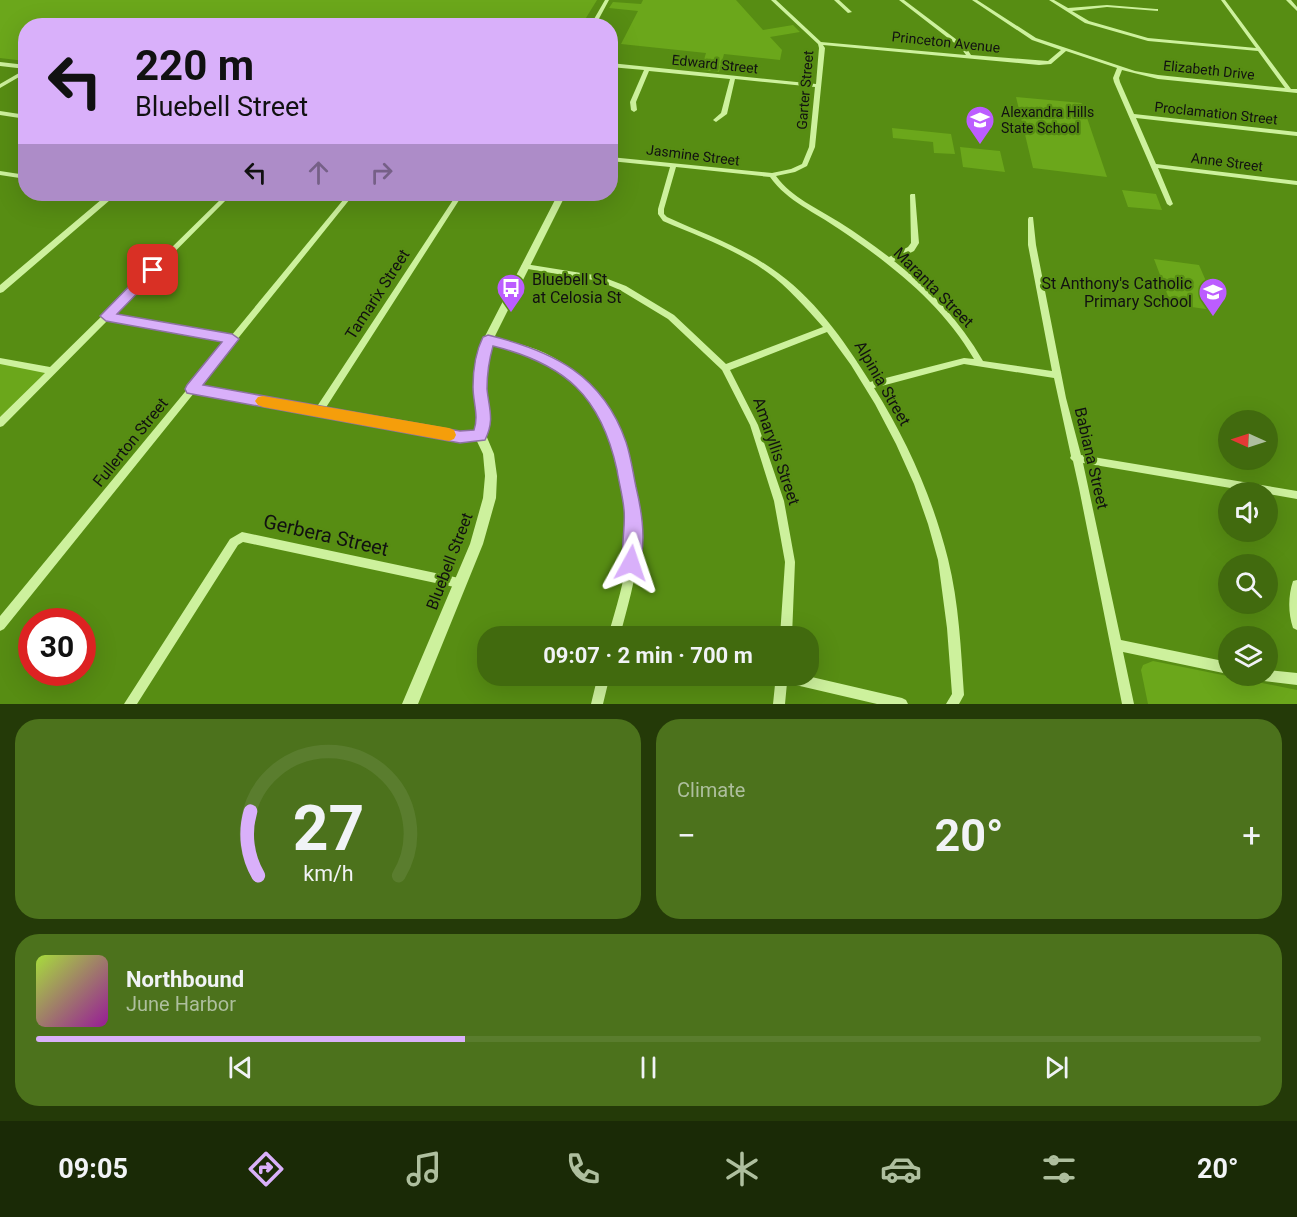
<!DOCTYPE html>
<meta charset="utf-8">
<style>
:root{--surface:#416a0e;--page:#4c721c;--text:#f1f3f6;--muted:#aebf9e;--line:#5a7d2e;--accent:#d9b0fa}
body{margin:0;font-family:Roboto,sans-serif;background:var(--page);color:var(--text);height:100vh;display:flex;flex-direction:column;font-size:22px;white-space:nowrap}
*{box-sizing:border-box;margin:0}
p{font-size:20px;color:var(--muted)}
.icon{flex:none;width:33px;height:33px;fill:none;stroke:currentColor;stroke-width:2;stroke-linecap:round;stroke-linejoin:round}
.map{position:relative;height:704px;overflow:hidden}
.drawer{display:flex;flex-direction:column;gap:15px;padding:15px;background:#243a08;flex:1}
.drawer>*{flex:none}
.hud{position:absolute;left:18px;top:18px;width:600px;height:183px;border-radius:24px;box-shadow:0 6px 24px #0002;background:#d9b0fa;color:#111;overflow:hidden}
.needle{width:39px;rotate:273deg}
.tools{position:absolute;left:1218px;top:410px;display:grid;gap:12px}
.tools a{display:grid;place-items:center;width:60px;height:60px;border-radius:50%;background:var(--surface);box-shadow:0 6px 24px #0002;font-size:30px}
.speed{position:absolute;left:18px;top:608px;display:flex;gap:12px;font-size:30px;font-weight:700;text-align:center}
.speed>*{display:grid;place-content:center;width:78px;height:78px;border-radius:50%;background:var(--surface);box-shadow:0 6px 24px #0002;line-height:1}
.speed .limit{border:9px solid #d22;background:#fff;color:#111}
.pin{position:absolute;display:grid;place-items:center;width:51px;height:51px;color:#fff;margin:-26px;border-radius:12px;box-shadow:0 3px 9px #0006}
.me{position:absolute;width:66px;margin:-33px;rotate:5deg;stroke-linejoin:round;filter:drop-shadow(0 0 4px #0008)}
.turn{display:flex;align-items:center;gap:21px;height:126px;padding:0 18px;font-size:27px}
.turn .icon{width:78px;height:78px;stroke-width:2.5}
.turn b{display:block;font-size:42px;line-height:51px}
.lanes{display:flex;align-items:center;height:57px;padding:0 18px;background:#0003;justify-content:center;gap:30px;direction:ltr}
.lanes .off{opacity:.35}
.big{font-size:45px;font-weight:700;line-height:1.1}
.drawer .widget{flex:1;display:flex;flex-direction:column;justify-content:center;gap:9px;min-width:0;padding:0 21px;border-radius:24px;background:var(--page)}
.drawer .dial{align-items:center;gap:0}
.dial svg{height:156px;overflow:visible;fill:none;stroke:var(--line);stroke-width:7;stroke-linecap:round;text-anchor:middle}
.dial text{fill:var(--text);stroke:none}
.song{display:flex;align-items:center;gap:18px}
.cover{width:72px;height:72px;border-radius:9px;background:linear-gradient(135deg,hsl(80 70% 55%),hsl(300 70% 35%))}
.played{height:6px;border-radius:3px;background:linear-gradient(90deg,var(--accent) 35%,var(--line) 35%)}
.keys{display:flex;justify-content:space-around;direction:ltr}
.heat{display:flex;justify-content:space-between;align-items:center;font-size:33px;direction:ltr}
.drawer .tiles{flex:1;display:grid;gap:15px;grid-template-columns:1fr 1fr}
.widget:last-child{grid-column:span 2}
.trip{position:absolute;left:477px;top:626px;width:342px;height:60px;border-radius:24px;background:var(--surface);box-shadow:0 6px 24px #0002;font-weight:700;line-height:60px;text-align:center}
.tab-bar{display:flex;height:96px;justify-content:space-around;align-items:center;background:#1a2a06;color:var(--muted)}
.tab-bar .icon{width:42px;height:42px}
.tab-bar .current{color:var(--accent)}
.tab-bar b{font-size:27px;color:var(--text)}
.map>svg:first-child{display:block}
.green{fill:#6ba71b}
.lines{fill:none;stroke-linecap:round;stroke-linejoin:round}
.minor{fill:#cdf19d;fill-rule:evenodd}
.tertiary{fill:#cdf19d;fill-rule:evenodd}
.route{fill:#d9b0fa;stroke:#8d72a2;stroke-width:1.5}
.slow{fill:#f59e0b}
.labels{text-anchor:middle;stroke-width:4.5;stroke-linejoin:round;paint-order:stroke}
.far-street-label{font-size:14px;fill:#111;stroke:#578d13}
.far-poi-label{font-size:14px;fill:#111;stroke:#578d13;text-anchor:start}
.poi-label{font-size:16px;fill:#111;stroke:#578d13;text-anchor:start}
.street-label{font-size:16px;fill:#111;stroke:#578d13}
.near-street-label{font-size:20px;fill:#111;stroke:#578d13}
</style>
<div class="map">
<svg width="1297" height="704" viewBox="0 0 1297 704">
<rect width="100%" height="100%" fill="#578d13"/>
<!-- green -->
<path class="green" d="M 0,0 L 597,0 L 581,26 L 26,26 L 25,61 L 0,58 Z
M 643,0 L 736,0 L 763,30 L 793,25 L 800,32 L 770,37 L 782,50 L 780,60 L 724,54 L 719,72 L 701,70 L 706,53 L 621,44 L 638,11 L 609,8 L 613,2 L 641,4 Z
M 1016,97 L 1082,103 L 1107,177 L 1033,168 Z
M 892,128 L 951,134 L 955,154 L 934,153 L 933,142 L 893,138 Z
M 960,147 L 1000,151 L 1005,172 L 963,167 Z
M 1122,190 L 1156,194 L 1162,210 L 1128,207 Z
M 1154,259 L 1199,265 L 1219,311 L 1171,304 Z
M 0,361 L 52,371 L 0,423 Z
M 1153,661 L 1297,690 L 1297,704 L 1148,704 L 1141,670 L 1143,665 Z"/>
<g class="lines">
<!-- minor -->
<path class="minor" d="M 605,0 L 609,0 L 595,26 L 590,26 Z
M 771,0 L 776,0 L 821,42 L 966,55 L 961,48 L 899,0 L 904,0 L 965,46 L 971,55 L 1048,61 L 1061,50 L 1032,40 L 972,0 L 977,0 L 1036,38 L 1135,71 L 1158,75 L 1285,88 L 1258,51 L 1148,41 L 1085,23 L 1049,0 L 1054,0 L 1068,8 L 1107,5 L 1156,9 L 1158,9 L 1158,11 L 1107,7 L 1072,11 L 1089,21 L 1148,38 L 1256,48 L 1221,0 L 1225,0 L 1291,89 L 1297,89 L 1297,93 L 1158,79 L 1122,70 L 1119,78 L 1120,82 L 1134,114 L 1297,132 L 1297,136 L 1136,118 L 1156,164 L 1297,181 L 1297,185 L 1158,168 L 1173,204 L 1170,206 L 1167,204 L 1114,82 L 1113,78 L 1117,68 L 1066,51 L 1051,64 L 1039,65 L 823,45 L 825,48 L 815,147 L 807,166 L 795,172 L 776,176 C 792,198 817,208 839,222 C 857,233 873,245 889,257 L 908,247 L 911,243 L 910,195 L 911,194 L 915,194 L 919,243 L 914,251 L 894,261 C 930,289 960,321 983,361 L 1052,371 L 1028,245 L 1028,219 L 1029,217 L 1033,217 L 1036,245 L 1066,398 L 1081,455 L 1297,491 L 1297,499 L 1268,494 L 1268,492 L 1254,492 L 1083,463 L 1121,640 L 1228,662 L 1228,674 L 1123,652 L 1134,704 L 1122,704 L 1079,488 L 1073,461 L 1070,458 L 1071,456 L 1054,378 L 964,364 L 874,388 C 907,440 933,499 948,559 C 959,603 961,650 964,695 L 959,704 L 946,704 L 952,694 L 947,628 L 938,560 L 928,524 L 914,484 L 896,444 L 875,404 L 851,365 L 827,332 L 730,370 L 758,425 L 784,501 L 795,562 L 792,636 L 780,636 L 785,562 L 774,501 L 750,425 L 722,370 L 668,319 L 620,290 L 599,281 L 522,268 L 521,266 L 525,264 L 600,276 L 626,286 L 674,315 L 726,364 L 823,327 C 805,307 788,287 767,272 C 735,249 698,236 663,221 L 658,214 L 658,209 L 670,167 L 610,161 L 610,157 L 772,173 L 791,169 L 802,164 L 809,147 L 815,87 L 735,79 L 727,114 L 716,122 L 713,120 L 721,113 L 730,79 L 649,71 L 636,102 L 637,110 L 634,112 L 631,110 L 630,102 L 644,70 L 610,67 L 610,63 L 816,84 L 819,48 L 818,44 ZM 676,167 L 770,177 C 788,202 815,212 839,229 C 891,264 942,304 974,359 L 964,358 L 870,382 C 844,340 813,296 771,268 C 739,246 702,233 667,217 L 664,214 L 664,209 Z
M 834,0 L 839,0 L 852,12 L 848,13 Z
M 1286,0 L 1291,0 L 1297,7 L 1297,11 Z
M 26,69 L 26,73 L 0,88 L 0,84 Z
M 0,111 L 26,115 L 26,119 L 0,115 Z
M 0,171 L 26,175 L 26,179 L 0,175 Z
M 226,194 L 232,194 L 113,314 L 231,336 L 348,194 L 354,194 L 199,387 L 316,408 L 457,194 L 463,194 L 325,409 L 460,433 L 480,431 L 483,432 L 485,435 L 483,438 L 460,441 L 194,393 L 4,629 L 0,631 L 0,616 L 227,341 L 109,319 L 3,426 L 0,427 L 0,417 L 45,373 L 0,364 L 0,358 L 50,367 Z
M 488,337 C 507,341 527,345 545,353 C 568,364 590,381 604,402 C 632,444 642,502 638,551 C 636,580 627,608 620,636 L 608,636 C 616,608 625,580 628,551 C 632,506 623,444 597,406 C 582,385 561,368 538,357 C 521,349 503,347 485,342 L 484,340 L 485,338 Z
M 242,532 L 459,578 L 463,579 L 464,583 L 463,587 L 459,588 L 243,542 L 238,545 L 137,704 L 124,704 L 230,539 Z
M 1297,580 L 1297,630 L 1293,628 C 1288,613 1288,596 1293,581 Z
M 1268,670 L 1297,673 L 1297,685 L 1264,681 L 1260,679 L 1258,675 L 1268,675 Z
M 598,675 L 610,675 L 603,704 L 591,704 Z
M 776,675 L 803,675 L 902,698 L 906,700 L 908,704 L 877,704 L 787,683 L 785,704 L 773,704 Z"/>
<!-- tertiary -->
<path class="tertiary" d="M 0,62 L 26,65 L 26,69 L 0,66 Z
M 108,194 L 117,194 L 3,292 L 0,293 L 0,285 Z
M 558,194 L 566,194 L 493,340 L 486,376 L 485,388 L 489,417 L 486,435 L 494,454 L 497,476 L 496,498 L 483,544 L 418,704 L 402,704 L 470,544 L 483,498 L 485,476 L 483,454 L 474,435 L 477,417 L 475,388 L 475,376 L 483,340 Z"/>
</g>
<!-- route -->
<path class="route" d="M 153,266 L 157,267 L 157,273 L 117,314 L 232,334 L 239,339 L 203,385 L 460,431 L 474,430 C 479,416 473,402 473,387 C 473,371 476,351 483,337 L 488,335 C 553,351 603,375 626,442 C 631,457 633,473 636,487 C 642,512 648,546 637,569 L 631,572 L 625,569 C 619,556 626,527 624,510 C 623,497 619,483 617,470 C 601,396 565,364 493,346 C 489,360 487,374 487,389 C 489,409 495,420 485,440 L 460,443 L 192,394 L 187,393 L 185,389 L 187,385 L 222,342 L 106,321 L 100,316 L 148,267 Z"/>
<!-- slow -->
<path class="slow" d="M 263,396 L 449,428 L 454,430 L 456,435 L 454,439 L 449,441 L 263,407 L 258,405 L 255,401 L 258,397 Z"/>
<!-- icons -->
<defs>
<g id="school-pin" transform="scale(1.5)"><path d="M0 17L-7.5 6A9.5 9.5 0 1 1 7.5 6Z" fill="#bc5dff" stroke="#578d13"/><path d="M0-5L7-2L0 1L-7-2ZM-4 1L0 2.5L4 1V4Q0 6-4 4Z" fill="#fff"/></g>
<g id="bus-pin" transform="scale(1.5)"><path d="M0 17L-7.5 6A9.5 9.5 0 1 1 7.5 6Z" fill="#bc5dff" stroke="#578d13"/><path d="M-5-6H5V4H4V6H2V4H-2V6H-4V4H-5ZM-3.5-4V0h7V-4ZM-3.5 1.2v1.5H-2V1.2ZM2 1.2v1.5H3.5V1.2Z" fill="#fff"/></g>
</defs>
<g fill-rule="evenodd">
<use href="#school-pin" x="980" y="120"/>
<use href="#bus-pin" x="511" y="288"/>
<use href="#school-pin" x="1213" y="292"/>
</g>
<g class="labels">
<!-- far-street labels -->
<g class="far-street-label">
<text transform="translate(946 42) rotate(6)" y="5">Princeton Avenue</text>
<text transform="translate(715 64) rotate(6)" y="5">Edward Street</text>
<text transform="translate(1209 70) rotate(6)" y="5">Elizabeth Drive</text>
<text transform="translate(805 90) rotate(-85)" y="5">Garter Street</text>
<text transform="translate(1216 113) rotate(6)" y="5">Proclamation Street</text>
<text transform="translate(693 155) rotate(7)" y="5">Jasmine Street</text>
<text transform="translate(1227 162) rotate(7)" y="5">Anne Street</text>
</g>
<!-- far-poi labels -->
<g class="far-poi-label">
<text x="1001" y="117">Alexandra Hills<tspan x="1001" dy="16">State School</tspan></text>
</g>
<!-- poi labels -->
<g class="poi-label">
<text x="532" y="285">Bluebell St<tspan x="532" dy="18">at Celosia St</tspan></text>
<text x="1192" y="289" text-anchor="end">St Anthony's Catholic<tspan x="1192" dy="18">Primary School</tspan></text>
</g>
<!-- street labels -->
<g class="street-label">
<text transform="translate(934 287) rotate(45)" y="6">Maranta Street</text>
<text transform="translate(377 294) rotate(-57)" y="6">Tamarix Street</text>
<text transform="translate(883 383) rotate(60)" y="6">Alpinia Street</text>
<text transform="translate(130 442) rotate(-51)" y="6">Fullerton Street</text>
<text transform="translate(777 451) rotate(71)" y="6">Amaryllis Street</text>
<text transform="translate(1092 458) rotate(77)" y="6">Babiana Street</text>
<text transform="translate(449 561) rotate(-69)" y="6">Bluebell Street</text>
</g>
<!-- near-street labels -->
<g class="near-street-label">
<text transform="translate(326 535) rotate(13)" y="7">Gerbera Street</text>
</g>
</g>
</svg>
<div class="tools">
<a><svg class="needle" viewBox="-14 -14 28 28"><path d="M0-13l5 13h-10z" fill="#e53935"/><path d="M0 13l5-13h-10z" fill="#aebf9e"/></svg></a>
<a><svg class="icon" aria-label="sound" viewBox="0 0 24 24"><path d="M4 9h4l5-4v14l-5-4H4zM17 9q2 3 0 6"/></svg></a>
<a><svg class="icon" aria-label="search" viewBox="0 0 24 24"><circle cx="10" cy="10" r="6"/><path d="M15 15l6 6"/></svg></a>
<a><svg class="icon" aria-label="layers" viewBox="0 0 24 24"><path d="M12 4l9 5-9 5-9-5zM3 14l9 5 9-5"/></svg></a>
</div>
<div class="speed"><div class="limit">30</div></div>
<div class="pin" style="left:153px;top:270px;background:#d93025"><svg class="icon" aria-label="arrive" viewBox="0 0 24 24"><path d="M6 21V4h12l-3 4 3 4H6"/></svg></div>
<svg class="me" style="left:631px;top:563px" viewBox="-20 -20 40 40"><path d="M0-17L14 15 0 8-14 15z" fill="#d9b0fa" stroke="#fff" stroke-width="4"/></svg>
<div class="trip">09:07 · 2 min · 700 m</div>
<div class="hud">
<div class="turn"><svg class="icon" aria-label="left" viewBox="0 0 24 24"><path d="M17 20v-9H6M10 6l-5 5 5 5"/></svg><div><b>220 m</b>Bluebell Street</div></div>
<div class="lanes"><svg class="icon" aria-label="left" viewBox="0 0 24 24"><path d="M17 20v-9H6M10 6l-5 5 5 5"/></svg><svg class="icon off" aria-label="ahead" viewBox="0 0 24 24"><path d="M12 20V5M6 11l6-6 6 6"/></svg><svg class="icon off" aria-label="right" viewBox="0 0 24 24"><path d="M7 20v-9h11M14 6l5 5-5 5"/></svg></div>
</div>
</div>
<section class="drawer">
<div class="tiles">
<div class="widget dial"><svg viewBox="0 0 100 80">
<path d="M14 69A42 42 0 1 1 86 69"/>
<path d="M14 69A42 42 0 0 1 10 36" stroke="#d9b0fa"/>
<text x="50" y="56" font-size="32" font-weight="700">27</text>
<text x="50" y="72" font-size="11">km/h</text>
</svg></div>
<div class="widget"><p>Climate</p>
<div class="heat"><a>−</a><b class="big">20°</b><a>+</a></div>
</div>
<div class="widget">
<div class="song"><i class="cover"></i><div><b>Northbound</b><p>June Harbor</p></div></div>
<div class="played"></div>
<div class="keys"><svg class="icon" aria-label="previous" viewBox="0 0 24 24"><path d="M18 5L8 12l10 7zM5 5v14"/></svg><svg class="icon" aria-label="pause" viewBox="0 0 24 24"><path d="M8 5v14M16 5v14"/></svg><svg class="icon" aria-label="next" viewBox="0 0 24 24"><path d="M6 5l10 7-10 7zM19 5v14"/></svg></div>
</div>
</div>
</section>
<nav class="tab-bar">
<b>09:05</b>
<svg class="icon current" aria-label="directions" viewBox="0 0 24 24"><path d="M12 3l9 9-9 9-9-9zM9 14v-3h6M13 9l2 2-2 2"/></svg>
<svg class="icon" aria-label="music" viewBox="0 0 24 24"><path d="M9 18V5l10-2v13"/><circle cx="6" cy="18" r="3"/><circle cx="16" cy="16" r="3"/></svg>
<svg class="icon" aria-label="phone" viewBox="0 0 24 24"><path d="M5 4h4l2 5-3 2q2 4 5 5l2-3 5 2v4C11 20 4 13 5 4z"/></svg>
<svg class="icon" aria-label="climate" viewBox="0 0 24 24"><path d="M12 3v18M4 7l16 10M4 17L20 7"/></svg>
<svg class="icon" aria-label="car" viewBox="0 0 24 24"><path d="M5 17H2v-5l4-1 3-4h7l3 4 3 1v5h-3M9 17h6M6 11h13"/><circle cx="7" cy="17" r="2"/><circle cx="17" cy="17" r="2"/></svg>
<svg class="icon" aria-label="filters" viewBox="0 0 24 24"><path d="M4 7h16M4 17h16"/><circle cx="9" cy="7" r="2"/><circle cx="15" cy="17" r="2"/></svg>
<b>20°</b>
</nav>
